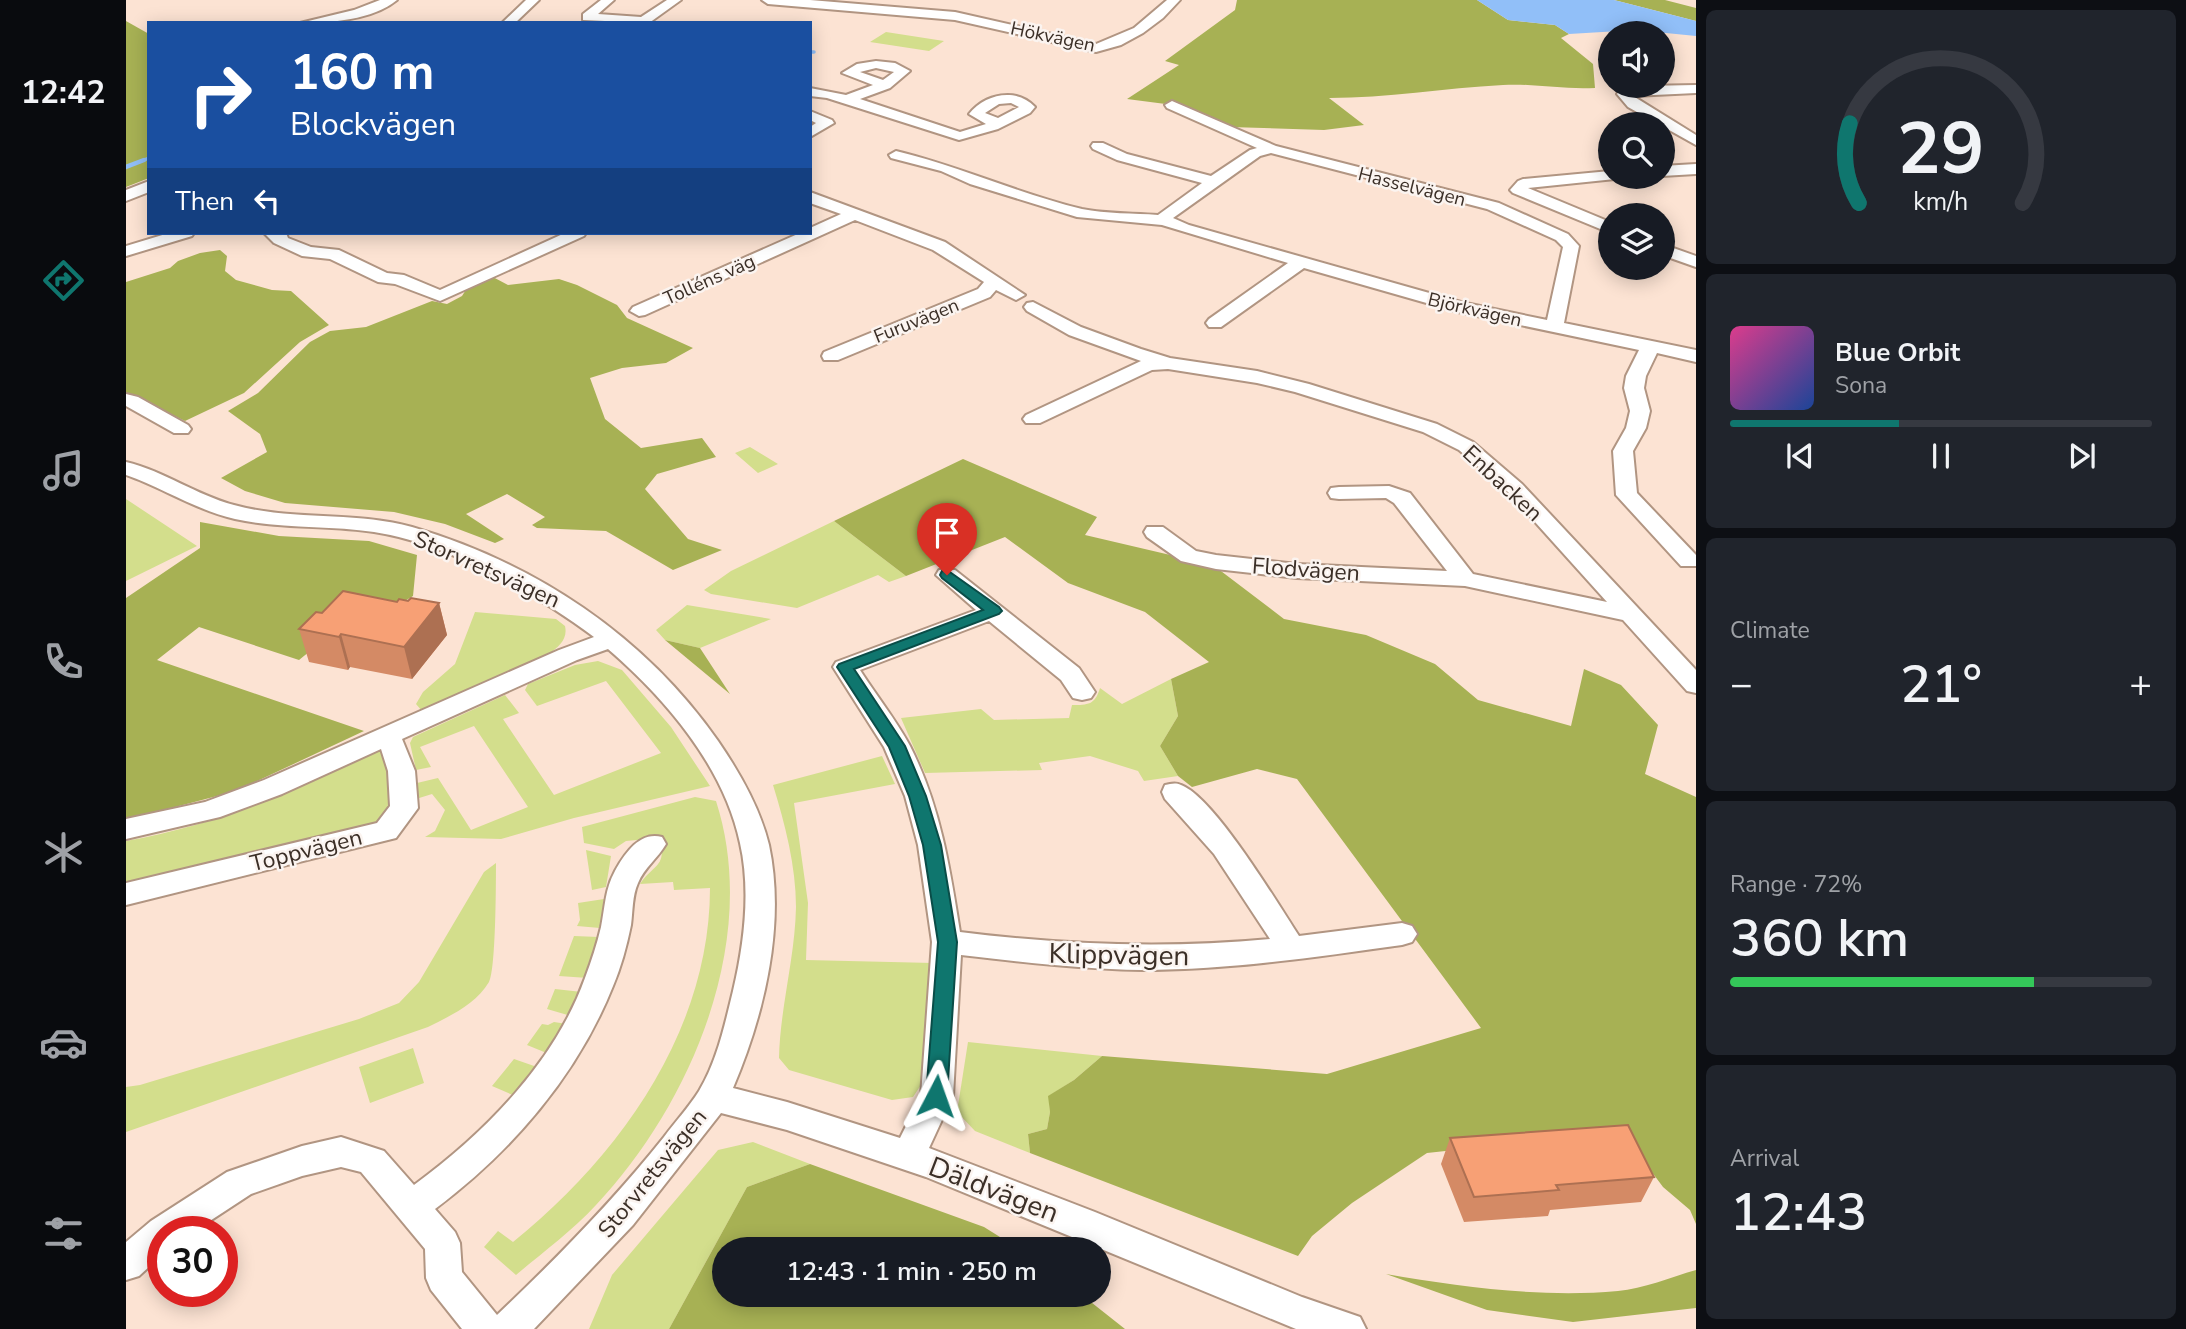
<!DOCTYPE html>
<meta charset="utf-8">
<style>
:root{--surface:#171b24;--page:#20242c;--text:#f1f3f6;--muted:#9ea1a6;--line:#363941;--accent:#0f766e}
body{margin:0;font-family:"Nunito Sans",sans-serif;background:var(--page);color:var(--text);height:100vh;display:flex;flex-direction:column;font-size:26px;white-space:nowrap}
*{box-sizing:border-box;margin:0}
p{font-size:23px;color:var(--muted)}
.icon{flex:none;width:38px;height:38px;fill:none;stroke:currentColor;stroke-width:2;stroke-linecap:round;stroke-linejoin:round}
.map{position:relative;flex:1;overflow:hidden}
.drawer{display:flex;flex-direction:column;gap:10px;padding:10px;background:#0d0f14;width:490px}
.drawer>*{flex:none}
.top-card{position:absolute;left:21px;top:21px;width:665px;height:214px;border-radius:0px;box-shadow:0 4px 18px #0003;background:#1a4fa0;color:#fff;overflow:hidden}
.fabs{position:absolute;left:1472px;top:21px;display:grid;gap:14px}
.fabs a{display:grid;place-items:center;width:77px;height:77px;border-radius:50%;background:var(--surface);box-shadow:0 4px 18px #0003;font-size:35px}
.speed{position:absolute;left:21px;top:1216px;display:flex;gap:14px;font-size:35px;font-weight:700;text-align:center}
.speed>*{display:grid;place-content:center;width:91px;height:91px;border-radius:50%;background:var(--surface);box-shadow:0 4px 18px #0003;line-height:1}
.speed .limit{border:10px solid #d22;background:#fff;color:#111}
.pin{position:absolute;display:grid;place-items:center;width:60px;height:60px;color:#fff;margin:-72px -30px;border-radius:50% 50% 50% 0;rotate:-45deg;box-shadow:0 0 7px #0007}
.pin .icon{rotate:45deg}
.me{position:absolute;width:77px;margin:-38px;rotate:4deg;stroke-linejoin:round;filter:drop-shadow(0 0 5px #0008)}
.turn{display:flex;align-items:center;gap:24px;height:147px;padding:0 28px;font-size:32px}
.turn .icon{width:91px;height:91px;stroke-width:2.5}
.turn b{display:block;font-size:49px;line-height:60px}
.then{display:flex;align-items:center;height:66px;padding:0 28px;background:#0003;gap:14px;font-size:26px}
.big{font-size:52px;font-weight:600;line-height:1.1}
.drawer .widget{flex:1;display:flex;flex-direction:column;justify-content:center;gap:10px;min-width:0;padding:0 24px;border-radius:10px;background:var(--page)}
.drawer .dial{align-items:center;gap:0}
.dial svg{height:182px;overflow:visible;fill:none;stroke:var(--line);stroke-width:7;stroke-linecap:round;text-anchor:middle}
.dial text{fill:var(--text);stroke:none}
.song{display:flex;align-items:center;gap:21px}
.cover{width:84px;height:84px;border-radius:10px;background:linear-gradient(135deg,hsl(330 70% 55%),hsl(220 70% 35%))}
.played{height:7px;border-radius:4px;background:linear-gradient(90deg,var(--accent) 40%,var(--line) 40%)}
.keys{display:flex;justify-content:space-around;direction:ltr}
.heat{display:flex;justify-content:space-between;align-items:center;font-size:38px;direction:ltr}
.charge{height:10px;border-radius:5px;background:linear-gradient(90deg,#34c759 72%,var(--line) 0)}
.trip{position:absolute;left:586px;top:1237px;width:399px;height:70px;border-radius:35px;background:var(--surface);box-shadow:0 4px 18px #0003;font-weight:600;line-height:70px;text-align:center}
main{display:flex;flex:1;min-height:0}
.tab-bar{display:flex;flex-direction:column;width:126px;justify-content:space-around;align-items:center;background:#090b0e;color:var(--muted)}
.tab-bar .icon{width:49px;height:49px}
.tab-bar .on{color:var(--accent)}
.tab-bar b{font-size:32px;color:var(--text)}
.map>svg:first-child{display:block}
.green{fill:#d3de8c}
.forest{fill:#a7b154}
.water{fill:#91bff8}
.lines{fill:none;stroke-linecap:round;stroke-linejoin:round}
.stream-far1{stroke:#91bff8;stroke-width:3.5}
.stream{stroke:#91bff8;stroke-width:4.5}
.minor-casing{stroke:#b19582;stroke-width:4}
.minor{fill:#fff;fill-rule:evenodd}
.wall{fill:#d48a65}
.shaded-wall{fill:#ad7052}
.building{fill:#f7a075;stroke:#ad7052;stroke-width:2}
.route{fill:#0f766e;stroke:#0a4d48;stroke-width:2}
.labels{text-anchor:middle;stroke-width:5;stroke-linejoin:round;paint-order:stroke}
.far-street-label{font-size:19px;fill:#3b2f27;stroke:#fbf4f0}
.street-label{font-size:23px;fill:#3b2f27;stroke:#fbf4f0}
.near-street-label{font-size:28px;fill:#3b2f27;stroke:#fbf4f0}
</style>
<main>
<nav class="tab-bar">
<b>12:42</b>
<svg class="icon on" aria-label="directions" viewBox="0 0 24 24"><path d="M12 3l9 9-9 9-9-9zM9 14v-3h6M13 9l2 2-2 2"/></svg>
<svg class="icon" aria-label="music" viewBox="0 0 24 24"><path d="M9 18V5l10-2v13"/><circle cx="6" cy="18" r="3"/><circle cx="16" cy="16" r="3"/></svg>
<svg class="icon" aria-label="phone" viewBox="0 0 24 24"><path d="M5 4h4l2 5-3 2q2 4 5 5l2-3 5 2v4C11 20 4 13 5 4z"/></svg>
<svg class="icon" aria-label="climate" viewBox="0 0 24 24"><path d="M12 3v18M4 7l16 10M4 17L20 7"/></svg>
<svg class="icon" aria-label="car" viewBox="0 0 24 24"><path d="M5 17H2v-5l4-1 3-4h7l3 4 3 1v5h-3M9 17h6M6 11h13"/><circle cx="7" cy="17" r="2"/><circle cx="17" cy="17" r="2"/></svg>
<svg class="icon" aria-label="filters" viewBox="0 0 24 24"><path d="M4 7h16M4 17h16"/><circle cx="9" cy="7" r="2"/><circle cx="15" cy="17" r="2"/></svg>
</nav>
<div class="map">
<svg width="1570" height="1329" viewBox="0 0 1570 1329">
<rect width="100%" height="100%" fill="#fce3d3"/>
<!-- green -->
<path class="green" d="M 760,32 L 818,41 L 803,51 L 744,42 Z
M 624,447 L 652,464 L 632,473 L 609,453 Z
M 0,499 L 71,546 L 0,581 Z
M 708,521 L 780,576 L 763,582 L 752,575 L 671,608 L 585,594 L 578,590 L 605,571 Z
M 561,605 L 645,619 L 574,648 L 539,640 L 530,630 Z
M 349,612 L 430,619 L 439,626 C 442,639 433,646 423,654 L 296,711 L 290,704 L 297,692 L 329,664 Z
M 472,661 L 496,670 L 545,727 L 584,786 L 448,818 L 375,839 L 299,837 L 309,831 L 319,810 L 306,794 L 290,799 L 291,783 L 312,778 L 345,830 L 402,807 L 348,726 L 294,747 L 305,767 L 290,770 L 284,743 L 287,737 L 379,695 L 393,713 L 377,719 L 428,795 L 535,753 L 480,681 L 411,706 L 399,690 L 402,684 L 449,665 Z
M 1045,679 L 1052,716 L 1034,746 L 1052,776 L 1018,781 L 1012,771 L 964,756 L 913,763 L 916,770 L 799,773 L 775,718 L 855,709 L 868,720 L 943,718 L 946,705 C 962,705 969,705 974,688 L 996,704 Z
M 252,751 L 260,753 L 266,784 L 264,810 L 251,822 L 236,830 L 0,885 L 0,841 C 94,824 167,791 252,751 Z
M 756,756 L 769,784 L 668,803 L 682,903 L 680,960 L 807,963 L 797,1082 L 787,1097 L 766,1100 L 663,1070 L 653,1058 C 654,1008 669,958 670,907 C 670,866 659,824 647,785 Z
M 569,797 L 590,801 C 635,940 565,1104 470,1205 C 446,1231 416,1253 390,1275 L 358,1247 L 372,1231 L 387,1242 C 494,1156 584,1030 584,888 L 548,890 L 547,882 L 514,884 C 527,864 542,867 533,838 L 500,841 L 488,849 L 458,843 L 456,827 Z
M 460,850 L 485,856 L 480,887 L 466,890 Z
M 370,863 C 370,882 370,970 363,982 C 350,1004 324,1016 302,1027 L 0,1132 L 0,1087 L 14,1085 L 233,1019 L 273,1003 L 293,982 L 358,872 Z
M 478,899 L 474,928 L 451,926 L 454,920 L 452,903 Z
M 448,936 L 473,937 L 462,978 L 433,976 Z
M 429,989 L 456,992 L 445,1016 L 421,1009 Z
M 428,1022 L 441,1024 L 423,1054 L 401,1045 L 416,1024 L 422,1025 Z
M 842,1042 L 976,1056 L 948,1080 L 923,1096 L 924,1112 L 921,1129 L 902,1134 L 904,1153 L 849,1131 L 831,1112 Z
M 287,1048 L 298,1083 L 244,1103 L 233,1067 Z
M 388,1059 L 411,1067 L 389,1096 L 366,1086 Z
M 627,1142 L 684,1164 L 621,1187 L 543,1329 L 463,1329 L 486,1275 L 592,1150 Z"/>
<!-- forest -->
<path class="forest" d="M 1111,0 L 1351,0 L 1382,20 L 1429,25 L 1443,34 L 1435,38 L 1467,64 L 1469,88 C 1438,90 1407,83 1377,85 C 1318,88 1261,98 1203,98 L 1238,125 L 1198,130 L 1104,127 L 1055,106 L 1001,99 L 1053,65 L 1039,61 L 1109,10 Z
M 1488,0 L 1539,0 L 1570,8 L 1570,21 Z
M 0,21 L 23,34 L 23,178 L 0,187 Z
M 94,250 L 101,256 L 99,271 L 110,280 L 146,290 L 165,291 L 203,325 L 174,342 L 118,393 L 59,421 L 6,396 L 0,396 L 0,282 L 44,268 L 52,261 L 74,253 Z
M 365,276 L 382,285 L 433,279 L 451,285 L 491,305 L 501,318 L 567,348 L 540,363 L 496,368 L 464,378 L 479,419 L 515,448 L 576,438 L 590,457 L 531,474 L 519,489 L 562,539 L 596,550 L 547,570 L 480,531 L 411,528 L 406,525 L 419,517 L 381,494 L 340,514 L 378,539 L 369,543 L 319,524 L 268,512 L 159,503 L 119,491 L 95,478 L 141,452 L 134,434 L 102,411 L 132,393 L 184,342 L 204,331 L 240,327 L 306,301 L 321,304 L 336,296 L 343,285 Z
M 837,459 L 971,517 L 959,535 L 1087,565 L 1158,619 L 1240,635 L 1309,664 L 1352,700 L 1445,726 L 1458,669 L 1495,685 L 1532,725 L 1519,774 L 1570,797 L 1570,1224 L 1564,1210 L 1537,1187 L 1496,1132 L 1301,1153 L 1226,1203 L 1186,1236 L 1172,1256 L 904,1153 L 902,1134 L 921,1129 L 924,1112 L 922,1096 L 948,1080 L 976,1056 L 1201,1074 L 1355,1028 L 1171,779 L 1131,769 L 1066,787 L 1052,776 L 1034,746 L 1052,716 L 1045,679 L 1083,662 L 1019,612 L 942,583 L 879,537 L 780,576 L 708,521 Z
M 74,522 L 153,536 L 243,541 L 291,555 L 287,596 L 264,610 L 226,617 L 173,660 L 73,627 L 31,660 L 238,731 L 110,791 L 0,820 L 0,598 L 74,548 Z
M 539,640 L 574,648 L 604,694 Z
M 684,1164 L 858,1227 L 893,1249 L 598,1250 L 598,1295 L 956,1295 L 999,1329 L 543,1329 L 621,1187 Z
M 1570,1270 L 1570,1308 L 1447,1322 L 1361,1310 L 1260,1274 C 1335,1287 1416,1298 1492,1291 C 1517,1289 1545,1277 1570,1270 Z"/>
<!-- water -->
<path class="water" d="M 1351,0 L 1488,0 L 1570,21 L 1570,36 L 1510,30 L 1443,34 L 1429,25 L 1382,20 Z"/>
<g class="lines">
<!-- stream-far1 -->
<path class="stream-far1" d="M 684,52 L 688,52
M 13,162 L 23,158"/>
<!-- stream -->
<path class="stream" d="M 0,167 L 18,160"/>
<!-- minor casing -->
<g class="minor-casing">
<path id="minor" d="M 254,0 L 271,0 C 247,20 204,23 174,23 L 228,10 Z
M 400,0 L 413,0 L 389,23 L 376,23 Z
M 475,0 L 488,0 L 472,14 L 515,17 L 541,0 L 555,0 L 523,23 L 457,20 L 457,14 Z
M 636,0 L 684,0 L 829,12 L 970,44 L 1008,28 L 1041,0 L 1054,0 L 1037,18 L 1017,33 L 995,45 L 970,52 L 829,20 L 642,4 Z
M 750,61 L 769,63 L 784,71 L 764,88 L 734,99 L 834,132 L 860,124 L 843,114 C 859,94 890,87 909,107 L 904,113 L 872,129 L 833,140 L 701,98 L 684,96 L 684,88 L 720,95 L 747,85 L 716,73 L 731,64 ZM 750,68 L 768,72 L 757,80 L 734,72 ZM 885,103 L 893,107 L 872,118 L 859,113 L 873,104 Z
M 1570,85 L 1570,93 L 1507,96 L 1570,135 L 1570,145 L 1502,107 L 1491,94 L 1493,91 L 1517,86 Z
M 1046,101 L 1150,146 L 1373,203 L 1442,234 L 1453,246 L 1438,323 L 1570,350 L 1570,362 L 1531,353 L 1520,376 L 1518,388 L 1524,411 L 1520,428 L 1507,451 L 1511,493 L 1570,555 L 1570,566 L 1555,566 L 1490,495 L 1487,451 L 1500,428 L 1504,411 L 1498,388 L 1500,376 L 1513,350 L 1332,312 L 1178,268 L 1095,327 L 1083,327 L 1080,323 L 1083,319 L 1162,263 L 1036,225 L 951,217 L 844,184 L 815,171 L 765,158 L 763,155 L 770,151 C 833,166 893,194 956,209 C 980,214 1008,213 1032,215 L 1076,183 L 991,160 L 967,149 L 965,146 L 967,143 L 977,143 L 1001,154 L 1085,176 L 1124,150 L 1131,148 L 1041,108 L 1039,105 ZM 1145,153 L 1361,209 L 1430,240 L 1437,247 L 1421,320 L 1335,302 L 1063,225 L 1047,218 L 1134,156 Z
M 684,111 L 706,120 L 708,123 L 684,137 L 684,127 L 690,123 L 684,120 Z
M 1570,164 L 1570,174 L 1536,176 L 1536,166 Z
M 1484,171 L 1484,177 L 1491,177 L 1489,179 L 1402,188 L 1484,222 L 1484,233 L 1387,193 L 1384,190 L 1392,181 L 1397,179 Z
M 23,181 L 23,192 L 0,201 L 0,190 Z
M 684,192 L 819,242 L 899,295 L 890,300 L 870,290 L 864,297 L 712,360 L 698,360 L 696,356 L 698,352 L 852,289 L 858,282 L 807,250 L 729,220 L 519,315 L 513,316 L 504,311 L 507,307 L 674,233 L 684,233 L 684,228 L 715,214 L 684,203 Z
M 43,233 L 68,233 L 66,236 L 0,256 L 0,246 Z
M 138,233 L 160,233 L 162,238 L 185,247 L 213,250 L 261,273 L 278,275 L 314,290 L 439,233 L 460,233 L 458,236 L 314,301 L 269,284 L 252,282 L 204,259 L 176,256 L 148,243 Z
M 1536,244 L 1570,256 L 1570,267 L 1536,255 Z
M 907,302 L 955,327 L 1015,349 L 1044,358 L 1131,371 L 1183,384 L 1311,424 L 1347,442 L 1396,484 L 1570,670 L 1570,693 L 1561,691 L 1497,620 L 1339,586 L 1171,578 L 1090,569 L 1055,561 L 1021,537 L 1018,532 L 1021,527 L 1037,527 L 1070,551 L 1090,555 L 1171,564 L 1321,571 L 1268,503 L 1260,498 L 1213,499 L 1205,498 L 1202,493 L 1205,488 L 1213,487 L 1263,486 L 1284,493 L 1347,574 L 1481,602 L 1382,492 L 1333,450 L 1297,432 L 1169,392 L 1131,383 L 1042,369 L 1026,370 L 914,423 L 900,423 L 897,419 L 900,415 L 1015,361 L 943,335 L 901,311 L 898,307 L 901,303 Z
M 0,394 L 12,397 L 62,425 L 65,429 L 62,433 L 48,433 L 0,406 Z
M 0,462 C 38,471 70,495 108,505 C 166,521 228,511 286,527 C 409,563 519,636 592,741 C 614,773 634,808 643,845 C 660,925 638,1015 607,1088 L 661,1102 L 774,1138 L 795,1096 L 806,942 L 792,845 L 779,796 L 758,747 L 707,667 L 710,662 L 850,610 L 810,575 L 813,570 L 829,570 L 953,668 L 969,692 L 965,698 L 956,700 L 947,698 L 935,680 L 863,621 L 734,670 C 750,695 770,720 784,746 C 814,805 824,868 834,932 C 938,945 1039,949 1144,939 L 1088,854 L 1039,799 L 1036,792 L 1039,785 C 1045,784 1049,782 1055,785 C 1088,797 1152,904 1173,936 L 1276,923 L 1286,926 L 1291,934 L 1286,942 L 1276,945 C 1190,957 1104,970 1016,970 C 956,969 895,962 835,955 L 827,1096 L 803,1148 L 969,1212 L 1176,1297 L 1234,1317 L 1240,1329 L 1170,1329 L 800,1177 L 661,1130 L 595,1113 L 507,1225 L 408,1329 L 336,1329 L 305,1290 L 300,1278 L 299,1249 L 235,1172 L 215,1167 L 176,1176 L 125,1194 L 67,1232 L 37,1232 L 37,1254 L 13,1276 L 0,1280 L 0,1242 L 25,1221 L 101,1172 L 176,1146 L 215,1137 L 258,1151 L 288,1185 C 359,1133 429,1062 459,978 C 465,962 471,944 475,927 C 479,907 479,889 489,871 C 499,853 514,831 536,837 L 540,844 C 532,858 518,868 512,883 C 506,896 507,911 505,925 C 501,945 495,967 487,986 C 451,1076 386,1151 309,1209 L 329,1232 L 334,1243 L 336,1272 L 371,1315 C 430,1259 487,1201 538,1137 C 549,1122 563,1107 573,1091 C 591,1061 599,1024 607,991 C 618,944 625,891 614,843 C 598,767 540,699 482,649 L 451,660 L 276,739 L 289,771 L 292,808 L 270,838 L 0,905 L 0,883 L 251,823 L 264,806 L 262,771 L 255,749 L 156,794 L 94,817 L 0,839 L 0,819 L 79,802 L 138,780 L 433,650 L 468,637 C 409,593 321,543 248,532 C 202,525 155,529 109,519 C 70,510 37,488 0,475 Z"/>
</g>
<!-- minor -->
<use href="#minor" class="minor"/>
</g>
<!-- wall -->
<path class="wall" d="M 282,601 L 313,603 L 321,635 L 286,679 L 224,667 L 222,670 L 183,662 L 173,629 L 196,613 Z
M 1324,1138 L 1528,1177 L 1515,1202 L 1424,1210 L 1422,1216 L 1338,1222 L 1315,1164 Z"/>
<!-- shaded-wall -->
<path class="shaded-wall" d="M 313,603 L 321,635 L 286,679 L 278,647 Z
M 215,634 L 224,667 L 222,670 L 213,637 Z"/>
<!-- building -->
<path class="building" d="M 217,591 L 271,602 L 273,599 L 282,601 L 285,598 L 313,603 L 278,647 L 215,634 L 213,637 L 173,629 L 190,612 L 196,613 Z
M 1502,1125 L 1528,1177 L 1430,1185 L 1433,1190 L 1348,1197 L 1324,1138 Z"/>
<!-- route -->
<path class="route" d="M 821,570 L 873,607 L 876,611 L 873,614 L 728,669 L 779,746 L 800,796 L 815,845 L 831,942 L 821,1096 L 818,1102 L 810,1105 L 803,1102 L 800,1096 L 812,942 L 797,845 L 783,796 L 763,747 L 711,667 L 713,664 L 857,610 L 816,578 L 814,575 L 816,571 Z"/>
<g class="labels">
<!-- far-street labels -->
<g class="far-street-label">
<text transform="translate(927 36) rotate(12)" y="7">Hökvägen</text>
<text transform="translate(1286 186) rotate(14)" y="7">Hasselvägen</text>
<text transform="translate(583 279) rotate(-24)" y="7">Tolléns väg</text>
<text transform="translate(1349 309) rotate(13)" y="7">Björkvägen</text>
<text transform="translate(790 320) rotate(-22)" y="7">Furuvägen</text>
</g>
<!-- street labels -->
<g class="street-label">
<text transform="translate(1377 483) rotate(43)" y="8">Enbacken</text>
<text transform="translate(361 569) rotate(24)" y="8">Storvretsvägen</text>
<text transform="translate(1180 569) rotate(4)" y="8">Flodvägen</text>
<text transform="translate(180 850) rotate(-14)" y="8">Toppvägen</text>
<text transform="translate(526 1173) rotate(-51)" y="8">Storvretsvägen</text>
</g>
<!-- near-street labels -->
<g class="near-street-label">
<text transform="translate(993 954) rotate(1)" y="10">Klippvägen</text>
<text transform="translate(868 1189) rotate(21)" y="10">Däldvägen</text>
</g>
</g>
</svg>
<div class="fabs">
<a><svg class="icon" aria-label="sound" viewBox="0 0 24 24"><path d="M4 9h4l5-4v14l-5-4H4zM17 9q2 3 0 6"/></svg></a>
<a><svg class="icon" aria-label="search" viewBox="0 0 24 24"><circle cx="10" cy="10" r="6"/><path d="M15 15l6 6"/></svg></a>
<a><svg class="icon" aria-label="layers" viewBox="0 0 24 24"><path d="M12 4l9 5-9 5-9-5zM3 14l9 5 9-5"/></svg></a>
</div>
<div class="speed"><div class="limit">30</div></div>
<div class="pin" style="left:821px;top:575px;background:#d93025"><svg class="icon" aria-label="arrive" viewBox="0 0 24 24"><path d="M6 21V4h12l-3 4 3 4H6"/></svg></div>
<svg class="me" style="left:810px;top:1096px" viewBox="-20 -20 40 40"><path d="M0-17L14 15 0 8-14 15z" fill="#0f766e" stroke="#fff" stroke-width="4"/></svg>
<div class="trip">12:43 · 1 min · 250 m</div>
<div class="top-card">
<div class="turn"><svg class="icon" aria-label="right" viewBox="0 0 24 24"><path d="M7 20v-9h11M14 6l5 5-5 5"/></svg><div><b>160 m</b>Blockvägen</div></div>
<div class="then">Then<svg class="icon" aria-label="left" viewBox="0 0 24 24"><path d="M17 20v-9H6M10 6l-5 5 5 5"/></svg></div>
</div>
</div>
<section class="drawer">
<div class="widget dial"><svg viewBox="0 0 100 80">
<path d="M14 69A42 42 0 1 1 86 69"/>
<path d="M14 69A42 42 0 0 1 10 34" stroke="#0f766e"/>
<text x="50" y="56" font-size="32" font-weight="700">29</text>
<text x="50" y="72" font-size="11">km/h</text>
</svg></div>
<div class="widget">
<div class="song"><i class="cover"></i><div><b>Blue Orbit</b><p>Sona</p></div></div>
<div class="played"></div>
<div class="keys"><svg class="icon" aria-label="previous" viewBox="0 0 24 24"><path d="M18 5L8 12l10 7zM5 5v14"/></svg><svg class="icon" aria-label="pause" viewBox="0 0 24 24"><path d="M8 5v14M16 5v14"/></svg><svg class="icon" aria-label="next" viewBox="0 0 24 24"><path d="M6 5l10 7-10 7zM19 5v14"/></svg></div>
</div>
<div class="widget"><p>Climate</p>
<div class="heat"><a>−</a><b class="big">21°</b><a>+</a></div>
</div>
<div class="widget"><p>Range · 72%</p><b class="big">360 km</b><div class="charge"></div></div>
<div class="widget"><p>Arrival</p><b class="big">12:43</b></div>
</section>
</main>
